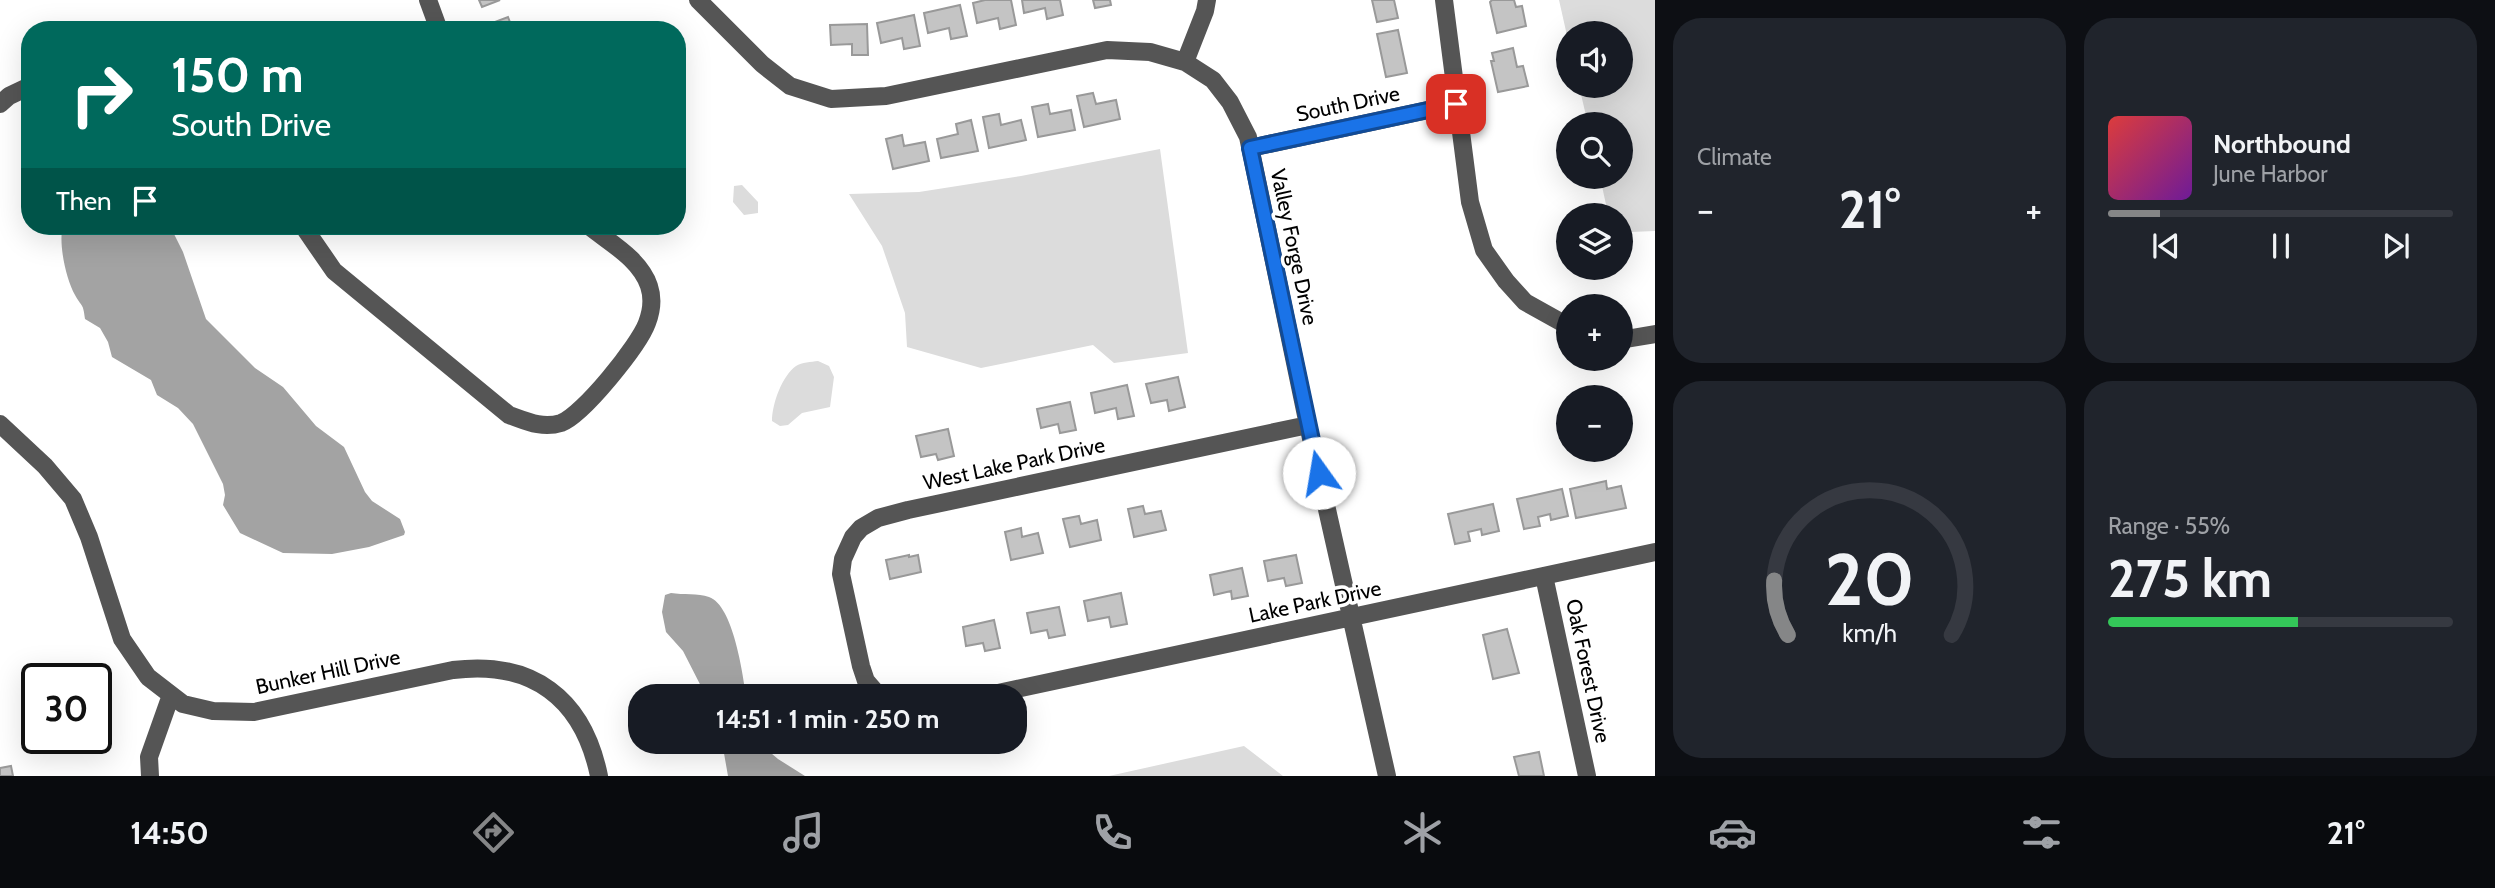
<!DOCTYPE html>
<meta charset="utf-8">
<style>
:root{--surface:#171b24;--page:#20242c;--text:#f1f3f6;--muted:#9ea1a6;--line:#363941;--accent:#858687}
body{margin:0;font-family:Cabin,sans-serif;background:var(--page);color:var(--text);height:100vh;display:flex;flex-direction:column;font-size:26px;white-space:nowrap}
*{box-sizing:border-box;margin:0}
p{font-size:23px;color:var(--muted)}
.icon{flex:none;width:38px;height:38px;fill:none;stroke:currentColor;stroke-width:2;stroke-linecap:round;stroke-linejoin:round}
.map{position:relative;flex:1;overflow:hidden}
.drawer{display:flex;flex-direction:column;gap:18px;padding:18px;background:#0d0f14;width:840px}
.drawer>*{flex:none}
.guide{position:absolute;left:21px;top:21px;width:665px;height:214px;border-radius:28px;box-shadow:0 7px 28px #0002;background:#00695c;color:#fff;overflow:hidden}
.buttons{position:absolute;left:1556px;top:21px;display:grid;gap:14px}
.buttons a{display:grid;place-items:center;width:77px;height:77px;border-radius:50%;background:var(--surface);box-shadow:0 7px 28px #0002;font-size:35px}
.speed{position:absolute;left:21px;top:663px;display:flex;gap:14px;font-size:35px;font-weight:700;text-align:center}
.speed>*{display:grid;place-content:center;width:91px;height:91px;border-radius:50%;background:var(--surface);box-shadow:0 7px 28px #0002;line-height:1}
.speed .limit{border:4px solid #111;border-radius:10px;background:#fff;color:#111}
.pin{position:absolute;display:grid;place-items:center;width:60px;height:60px;color:#fff;margin:-30px;border-radius:14px;box-shadow:0 4px 10px #0006}
.me{position:absolute;width:77px;margin:-38px;rotate:347deg;stroke-linejoin:round;filter:drop-shadow(0 0 5px #0008)}
.turn{display:flex;align-items:center;gap:24px;height:147px;padding:0 35px;font-size:32px}
.turn .icon{width:91px;height:91px;stroke-width:2.5}
.turn b{display:block;font-size:49px;line-height:60px}
.then{display:flex;align-items:center;height:66px;padding:0 35px;background:#0003;gap:14px;font-size:26px}
.big{font-size:52px;font-weight:700;line-height:1.1}
.drawer .widget{flex:1;display:flex;flex-direction:column;justify-content:center;gap:10px;min-width:0;padding:0 24px;border-radius:28px;background:var(--page)}
.drawer .dial{align-items:center;gap:0}
.dial svg{height:182px;overflow:visible;fill:none;stroke:var(--line);stroke-width:7;stroke-linecap:round;text-anchor:middle}
.dial text{fill:var(--text);stroke:none}
.song{display:flex;align-items:center;gap:21px}
.cover{width:84px;height:84px;border-radius:10px;background:linear-gradient(135deg,hsl(0 70% 55%),hsl(280 70% 35%))}
.played{height:7px;border-radius:4px;background:linear-gradient(90deg,var(--accent) 15%,var(--line) 15%)}
.keys{display:flex;justify-content:space-around;direction:ltr}
.heat{display:flex;justify-content:space-between;align-items:center;font-size:38px;direction:ltr}
.charge{height:10px;border-radius:5px;background:linear-gradient(90deg,#34c759 55%,var(--line) 0)}
.drawer .tiles{flex:1;display:grid;gap:18px;grid-template-columns:repeat(2,1fr)}
.trip{position:absolute;left:628px;top:684px;width:399px;height:70px;border-radius:28px;background:var(--surface);box-shadow:0 7px 28px #0002;font-weight:700;line-height:70px;text-align:center}
.menu{display:flex;height:112px;justify-content:space-around;align-items:center;background:#090b0e;color:var(--muted)}
.menu .icon{width:49px;height:49px}
.menu .on{color:var(--accent)}
.menu b{font-size:32px;color:var(--text)}
main{display:flex;flex:1;min-height:0}
.map>svg:first-child{display:block}
.green{fill:#dcdcdc}
.water{fill:#a3a3a3}
.building{fill:#c4c4c4;stroke:#999;stroke-width:2}
.lines{fill:none;stroke-linecap:round;stroke-linejoin:round}
.minor{stroke:#555;stroke-width:18}
.route-casing{stroke:#114b97;stroke-width:18}
.route{stroke:#1a73e8;stroke-width:12}
.labels{text-anchor:middle;stroke-width:7;stroke-linejoin:round;paint-order:stroke}
.street-label{font-size:21px;fill:#000;stroke:#fff}
</style>
<main>
<div class="map">
<svg width="1655" height="776" viewBox="0 0 1655 776">
<rect width="100%" height="100%" fill="#fff"/>
<!-- green -->
<path class="green" d="M 1559,0 L 1655,0 L 1655,231 L 1631,232 L 1621,222 L 1620,215 L 1614,215 L 1607,209 L 1600,177 L 1620,177 L 1620,124 L 1588,124 L 1579,86 L 1620,86 L 1620,33 L 1568,33 L 1568,40 Z
M 1160,149 L 1188,353 L 1114,363 L 1093,345 L 981,368 L 907,347 L 905,313 L 882,246 L 849,194 L 919,192 L 1021,176 Z
M 742,185 L 758,202 L 758,213 L 744,215 L 733,202 L 734,186 Z
M 818,361 L 829,366 L 834,377 L 830,407 L 802,413 L 788,425 L 780,426 L 772,421 C 772,404 782,376 796,366 C 802,362 811,362 818,361 Z
M 1244,746 L 1283,776 L 1109,776 Z"/>
<!-- water -->
<path class="water" d="M 63,226 L 170,226 L 183,252 L 206,319 L 255,368 L 283,387 L 316,426 L 344,447 L 365,492 L 372,501 L 400,519 L 405,532 L 404,535 L 369,547 L 332,554 L 283,553 L 240,533 L 223,505 L 225,495 L 223,484 L 193,424 L 178,408 L 157,395 L 151,380 L 112,357 L 108,342 L 100,328 L 85,319 C 83,302 82,308 75,295 C 66,279 58,243 63,226 Z
M 671,593 C 683,595 698,593 709,597 C 733,605 743,674 746,696 L 706,696 L 683,651 L 666,632 L 662,612 L 665,595 Z
M 722,742 L 758,742 L 778,759 L 805,776 L 728,776 Z"/>
<!-- building -->
<path class="building" d="M 479,0 L 500,0 L 482,7 Z
M 985,0 L 1011,0 L 1016,25 L 1000,29 L 998,18 L 977,23 L 973,3 Z
M 1022,0 L 1060,0 L 1063,15 L 1047,19 L 1045,8 L 1024,13 Z
M 1093,0 L 1110,0 L 1111,5 L 1095,8 Z
M 1372,0 L 1394,0 L 1398,18 L 1377,22 Z
M 1492,0 L 1514,0 L 1516,7 L 1522,6 L 1526,26 L 1497,33 L 1490,2 Z
M 960,5 L 967,36 L 951,39 L 949,28 L 928,33 L 924,13 Z
M 914,15 L 920,46 L 904,49 L 902,38 L 881,43 L 877,23 Z
M 508,17 L 513,30 L 485,30 L 484,26 Z
M 867,24 L 868,55 L 852,55 L 852,44 L 831,45 L 830,25 Z
M 1398,30 L 1407,73 L 1386,77 L 1377,34 Z
M 1513,48 L 1517,67 L 1523,66 L 1528,86 L 1498,92 L 1491,61 L 1494,61 L 1492,53 Z
M 1093,93 L 1096,104 L 1116,100 L 1120,119 L 1084,127 L 1077,96 Z
M 1048,104 L 1050,114 L 1071,110 L 1075,130 L 1038,137 L 1032,107 Z
M 999,114 L 1001,125 L 1021,120 L 1026,140 L 989,148 L 983,117 Z
M 971,120 L 978,151 L 941,158 L 937,139 L 958,134 L 956,124 Z
M 902,135 L 904,146 L 925,142 L 929,161 L 893,169 L 886,139 Z
M 1178,377 L 1185,407 L 1169,411 L 1167,400 L 1151,403 L 1146,384 Z
M 1127,385 L 1134,416 L 1118,419 L 1116,408 L 1095,413 L 1091,393 Z
M 1070,402 L 1076,430 L 1060,433 L 1058,424 L 1041,428 L 1037,409 Z
M 948,429 L 954,456 L 938,460 L 936,454 L 921,457 L 916,436 Z
M 1606,481 L 1607,489 L 1621,486 L 1626,508 L 1576,518 L 1570,489 Z
M 1562,489 L 1568,516 L 1551,520 L 1550,514 L 1538,517 L 1540,526 L 1524,529 L 1517,499 Z
M 1493,504 L 1499,531 L 1482,535 L 1481,529 L 1468,532 L 1470,541 L 1455,544 L 1448,514 Z
M 1143,506 L 1145,514 L 1161,511 L 1166,530 L 1134,537 L 1128,509 Z
M 1079,516 L 1081,524 L 1097,520 L 1101,540 L 1070,547 L 1063,519 Z
M 1021,528 L 1022,537 L 1038,533 L 1043,553 L 1011,560 L 1005,532 Z
M 909,555 L 909,557 L 918,555 L 921,572 L 890,579 L 886,560 Z
M 1296,555 L 1302,583 L 1286,586 L 1284,578 L 1268,581 L 1264,561 Z
M 1242,568 L 1248,596 L 1232,599 L 1231,591 L 1214,595 L 1210,575 Z
M 1121,593 L 1127,624 L 1111,627 L 1109,617 L 1088,621 L 1084,601 Z
M 1059,607 L 1065,635 L 1049,638 L 1047,630 L 1031,633 L 1027,613 Z
M 994,620 L 1000,648 L 985,651 L 983,643 L 966,646 L 963,627 Z
M 1507,629 L 1519,673 L 1493,679 L 1483,635 Z
M 1539,752 L 1544,776 L 1519,776 L 1514,757 Z
M 11,766 L 13,776 L 0,776 L 0,768 Z"/>
<g class="lines">
<!-- minor -->
<path class="minor" d="M 428,0 L 439,30
M 698,0 L 762,64 L 790,86 L 831,99 L 886,96 L 1107,50 L 1150,52 L 1185,62 L 1213,80 L 1230,102 L 1248,137 L 1308,425 L 1387,776
M 1444,0 L 1470,202 L 1484,250 L 1506,281 L 1525,302 L 1568,326
M 1185,62 L 1205,11 L 1207,0
M 0,104 L 9,96 L 30,86
M 1250,148 L 1456,104
M 303,226 L 334,271 L 509,415 C 526,421 542,429 561,423 C 583,415 639,345 647,323 C 652,310 653,298 649,286 C 640,259 610,243 589,226
M 1620,340 L 1655,334
M 0,424 L 45,466 L 73,499 L 89,537 L 122,639 L 148,677 L 183,704 L 213,711 L 254,712 L 453,670 C 532,660 583,698 599,776
M 1544,576 L 1587,776
M 879,696 L 866,681 L 861,666 L 841,574 L 843,559 L 853,537 L 861,528 L 878,518 L 908,510 L 1308,425
M 984,696 L 1655,552
M 150,776 L 149,757 L 171,695"/>
</g>
<g class="lines">
<!-- route casing -->
<g class="route-casing">
<path id="route" d="M 1319,473 L 1250,148 L 1456,104"/>
</g>
<!-- route -->
<use href="#route" class="route"/>
</g>
<g class="labels">
<!-- street labels -->
<g class="street-label">
<text transform="translate(1348 104) rotate(-12)" y="7">South Drive</text>
<text transform="translate(1294 247) rotate(78)" y="7">Valley Forge Drive</text>
<text transform="translate(1014 464) rotate(-12)" y="7">West Lake Park Drive</text>
<text transform="translate(1315 602) rotate(-12)" y="7">Lake Park Drive</text>
<text transform="translate(1588 671) rotate(78)" y="7">Oak Forest Drive</text>
<text transform="translate(328 672) rotate(-12)" y="7">Bunker Hill Drive</text>
</g>
</g>
</svg>
<div class="buttons">
<a><svg class="icon" aria-label="sound" viewBox="0 0 24 24"><path d="M4 9h4l5-4v14l-5-4H4zM17 9q2 3 0 6"/></svg></a>
<a><svg class="icon" aria-label="search" viewBox="0 0 24 24"><circle cx="10" cy="10" r="6"/><path d="M15 15l6 6"/></svg></a>
<a><svg class="icon" aria-label="layers" viewBox="0 0 24 24"><path d="M12 4l9 5-9 5-9-5zM3 14l9 5 9-5"/></svg></a>
<a>+</a>
<a>−</a>
</div>
<div class="speed"><div class="limit">30</div></div>
<div class="pin" style="left:1456px;top:104px;background:#d93025"><svg class="icon" aria-label="arrive" viewBox="0 0 24 24"><path d="M6 21V4h12l-3 4 3 4H6"/></svg></div>
<svg class="me" style="left:1319px;top:473px" viewBox="-20 -20 40 40"><circle r="19" fill="#fff"/><path d="M0-13L10 11 0 6-10 11z" fill="#1a73e8"/></svg>
<div class="trip">14:51 · 1 min · 250 m</div>
<div class="guide">
<div class="turn"><svg class="icon" aria-label="right" viewBox="0 0 24 24"><path d="M7 20v-9h11M14 6l5 5-5 5"/></svg><div><b>150 m</b>South Drive</div></div>
<div class="then">Then<svg class="icon" aria-label="arrive" viewBox="0 0 24 24"><path d="M6 21V4h12l-3 4 3 4H6"/></svg></div>
</div>
</div>
<section class="drawer">
<div class="tiles">
<div class="widget"><p>Climate</p>
<div class="heat"><a>−</a><b class="big">21°</b><a>+</a></div>
</div>
<div class="widget">
<div class="song"><i class="cover"></i><div><b>Northbound</b><p>June Harbor</p></div></div>
<div class="played"></div>
<div class="keys"><svg class="icon" aria-label="previous" viewBox="0 0 24 24"><path d="M18 5L8 12l10 7zM5 5v14"/></svg><svg class="icon" aria-label="pause" viewBox="0 0 24 24"><path d="M8 5v14M16 5v14"/></svg><svg class="icon" aria-label="next" viewBox="0 0 24 24"><path d="M6 5l10 7-10 7zM19 5v14"/></svg></div>
</div>
<div class="widget dial"><svg viewBox="0 0 100 80">
<path d="M14 69A42 42 0 1 1 86 69"/>
<path d="M14 69A42 42 0 0 1 8 45" stroke="#858687"/>
<text x="50" y="56" font-size="32" font-weight="700">20</text>
<text x="50" y="72" font-size="11">km/h</text>
</svg></div>
<div class="widget"><p>Range · 55%</p><b class="big">275 km</b><div class="charge"></div></div>
</div>
</section>
</main>
<nav class="menu">
<b>14:50</b>
<svg class="icon on" aria-label="directions" viewBox="0 0 24 24"><path d="M12 3l9 9-9 9-9-9zM9 14v-3h6M13 9l2 2-2 2"/></svg>
<svg class="icon" aria-label="music" viewBox="0 0 24 24"><path d="M9 18V5l10-2v13"/><circle cx="6" cy="18" r="3"/><circle cx="16" cy="16" r="3"/></svg>
<svg class="icon" aria-label="phone" viewBox="0 0 24 24"><path d="M5 4h4l2 5-3 2q2 4 5 5l2-3 5 2v4C11 20 4 13 5 4z"/></svg>
<svg class="icon" aria-label="climate" viewBox="0 0 24 24"><path d="M12 3v18M4 7l16 10M4 17L20 7"/></svg>
<svg class="icon" aria-label="car" viewBox="0 0 24 24"><path d="M5 17H2v-5l4-1 3-4h7l3 4 3 1v5h-3M9 17h6M6 11h13"/><circle cx="7" cy="17" r="2"/><circle cx="17" cy="17" r="2"/></svg>
<svg class="icon" aria-label="filters" viewBox="0 0 24 24"><path d="M4 7h16M4 17h16"/><circle cx="9" cy="7" r="2"/><circle cx="15" cy="17" r="2"/></svg>
<b>21°</b>
</nav>
